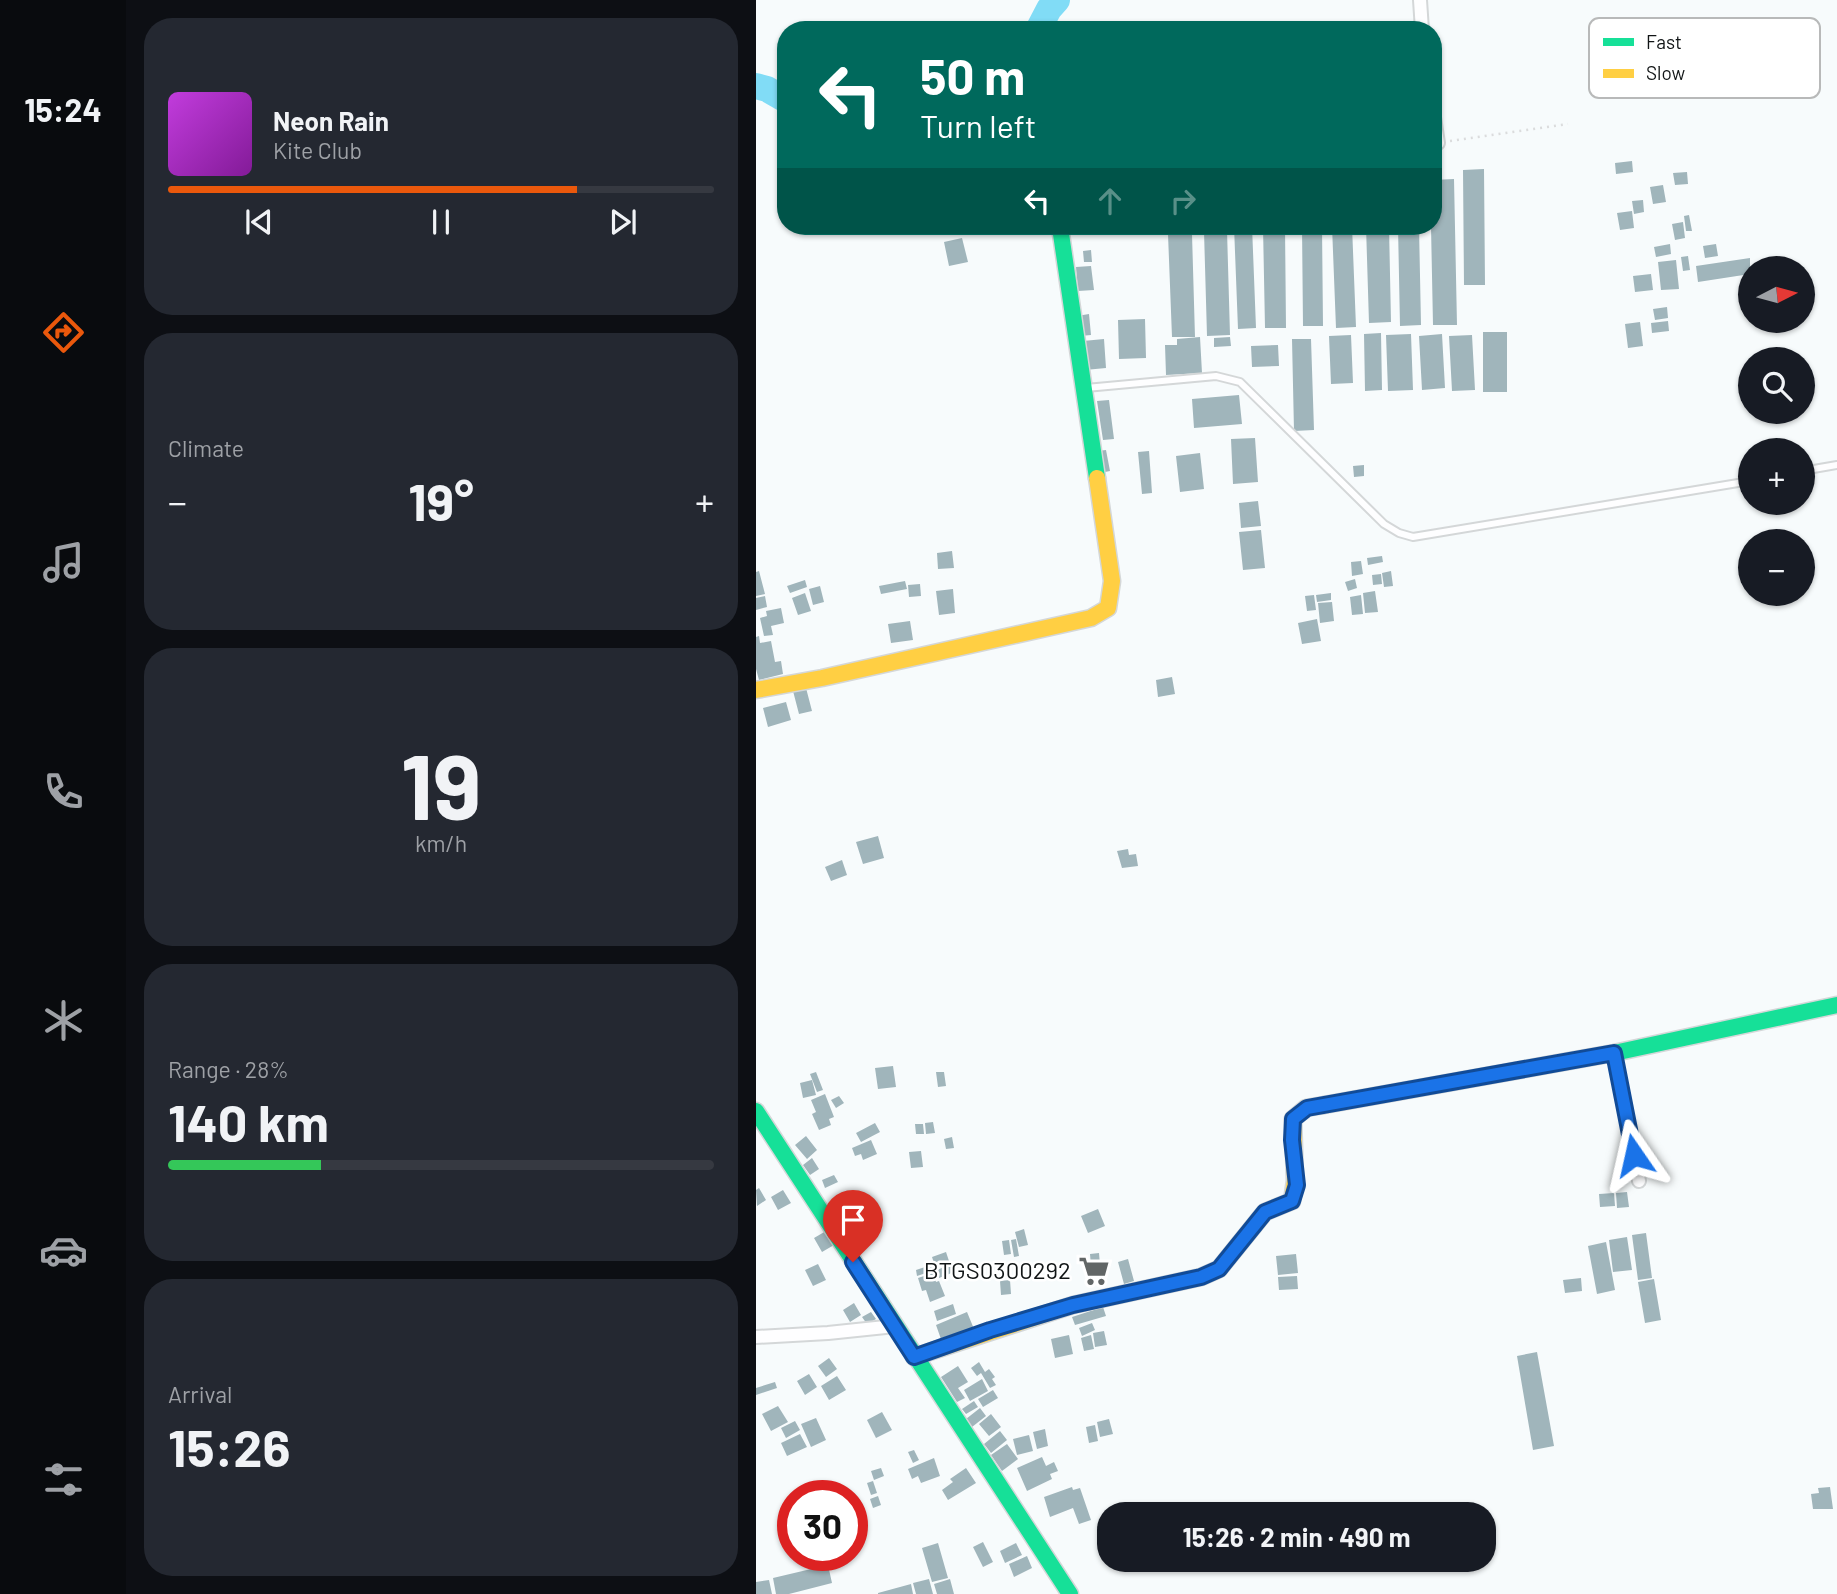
<!DOCTYPE html>
<meta charset="utf-8">
<style>
:root{--surface:#171b24;--page:#242831;--text:#f1f3f6;--muted:#9ea1a6;--line:#363941;--accent:#ea580c}
body{margin:0;font-family:Barlow,sans-serif;background:var(--page);color:var(--text);height:100vh;display:flex;flex-direction:column;font-size:26px;white-space:nowrap}
*{box-sizing:border-box;margin:0}
p{font-size:23px;color:var(--muted)}
.icon{flex:none;width:38px;height:38px;fill:none;stroke:currentColor;stroke-width:2;stroke-linecap:round;stroke-linejoin:round}
.map{position:relative;flex:1;overflow:hidden}
.details{display:flex;flex-direction:column;gap:18px;padding:18px;background:#0d0f14;width:630px}
.details>*{flex:none}
.top-card{position:absolute;left:21px;top:21px;width:665px;height:214px;border-radius:28px;box-shadow:0 2px 5px #0004;background:#00695c;color:#fff;overflow:hidden}
.needle{width:46px;rotate:84deg}
.fabs{position:absolute;left:982px;top:256px;display:grid;gap:14px}
.fabs a{display:grid;place-items:center;width:77px;height:77px;border-radius:50%;background:var(--surface);box-shadow:0 2px 5px #0004;font-size:35px}
.speed{position:absolute;left:21px;top:1480px;display:flex;gap:14px;font-size:35px;font-weight:700;text-align:center}
.speed>*{display:grid;place-content:center;width:91px;height:91px;border-radius:50%;background:var(--surface);box-shadow:0 2px 5px #0004;line-height:1}
.speed .limit{border:10px solid #d22;background:#fff;color:#111}
.pin{position:absolute;display:grid;place-items:center;width:60px;height:60px;color:#fff;margin:-72px -30px;border-radius:50% 50% 50% 0;rotate:-45deg;box-shadow:0 0 7px #0007}
.pin .icon{rotate:45deg}
.me{position:absolute;width:77px;margin:-38px;rotate:349deg;stroke-linejoin:round;filter:drop-shadow(0 0 5px #0008)}
.turn{display:flex;align-items:center;gap:24px;height:147px;padding:0 28px;font-size:32px}
.turn .icon{width:91px;height:91px;stroke-width:2.5}
.turn b{display:block;font-size:49px;line-height:60px}
.lanes{display:flex;align-items:center;height:66px;padding:0 28px;background:#0003;justify-content:center;gap:35px;direction:ltr}
.lanes .off{opacity:.35}
.big{font-size:52px;font-weight:700;line-height:1.1}
.details .widget{flex:1;display:flex;flex-direction:column;justify-content:center;gap:10px;min-width:0;padding:0 24px;border-radius:28px;background:var(--page)}
.details .dial{align-items:center;gap:0}
.dial b{font-size:91px;line-height:1}
.song{display:flex;align-items:center;gap:21px}
.cover{width:84px;height:84px;border-radius:10px;background:linear-gradient(135deg,hsl(290 70% 55%),hsl(290 70% 35%))}
.played{height:7px;border-radius:4px;background:linear-gradient(90deg,var(--accent) 75%,var(--line) 75%)}
.keys{display:flex;justify-content:space-around;direction:ltr}
.heat{display:flex;justify-content:space-between;align-items:center;font-size:38px;direction:ltr}
.charge{height:10px;border-radius:5px;background:linear-gradient(90deg,#34c759 28%,var(--line) 0)}
.trip{position:absolute;left:341px;top:1502px;width:399px;height:70px;border-radius:28px;background:var(--surface);box-shadow:0 2px 5px #0004;font-weight:700;line-height:70px;text-align:center}
main{display:flex;flex:1;min-height:0}
.dock{display:flex;flex-direction:column;width:126px;justify-content:space-around;align-items:center;background:#090b0e;color:var(--muted)}
.dock .icon{width:49px;height:49px}
.dock .on{color:var(--accent)}
.dock b{font-size:32px;color:var(--text)}
.map>svg:first-child{display:block}
.lines{fill:none;stroke-linecap:round;stroke-linejoin:round}
.river{stroke:#81dcf6;stroke-width:26}
.building{fill:#a0b5bb}
.lane-casing{stroke:#d4d7d8;stroke-width:10}
.street-casing{stroke:#d4d7d8;stroke-width:16}
.fast-casing{stroke:#d4d7d8;stroke-width:19}
.slow-casing{stroke:#d4d7d8;stroke-width:19}
.path{stroke:#dbdcdd;stroke-width:2.5;stroke-dasharray:2 5;stroke-linecap:butt}
.lane{stroke:#fefeff;stroke-width:6}
.street{stroke:#fefeff;stroke-width:12}
.fast{stroke:#16e098;stroke-width:16}
.slow{stroke:#ffcf43;stroke-width:16}
.route-casing{stroke:#114b97;stroke-width:18}
.route{stroke:#1a73e8;stroke-width:12}
.labels{text-anchor:middle;stroke-width:5;stroke-linejoin:round;paint-order:stroke}
.poi-label{font-size:24px;fill:#111516;stroke:#fff;text-anchor:end}
.key{fill:#fff;stroke:#b8b9b9;stroke-width:2}
.key-label{font-size:19px;fill:#111516}
</style>
<main>
<nav class="dock">
<b>15:24</b>
<svg class="icon on" aria-label="directions" viewBox="0 0 24 24"><path d="M12 3l9 9-9 9-9-9zM9 14v-3h6M13 9l2 2-2 2"/></svg>
<svg class="icon" aria-label="music" viewBox="0 0 24 24"><path d="M9 18V5l10-2v13"/><circle cx="6" cy="18" r="3"/><circle cx="16" cy="16" r="3"/></svg>
<svg class="icon" aria-label="phone" viewBox="0 0 24 24"><path d="M5 4h4l2 5-3 2q2 4 5 5l2-3 5 2v4C11 20 4 13 5 4z"/></svg>
<svg class="icon" aria-label="climate" viewBox="0 0 24 24"><path d="M12 3v18M4 7l16 10M4 17L20 7"/></svg>
<svg class="icon" aria-label="car" viewBox="0 0 24 24"><path d="M5 17H2v-5l4-1 3-4h7l3 4 3 1v5h-3M9 17h6M6 11h13"/><circle cx="7" cy="17" r="2"/><circle cx="17" cy="17" r="2"/></svg>
<svg class="icon" aria-label="filters" viewBox="0 0 24 24"><path d="M4 7h16M4 17h16"/><circle cx="9" cy="7" r="2"/><circle cx="15" cy="17" r="2"/></svg>
</nav>
<section class="details">
<div class="widget">
<div class="song"><i class="cover"></i><div><b>Neon Rain</b><p>Kite Club</p></div></div>
<div class="played"></div>
<div class="keys"><svg class="icon" aria-label="previous" viewBox="0 0 24 24"><path d="M18 5L8 12l10 7zM5 5v14"/></svg><svg class="icon" aria-label="pause" viewBox="0 0 24 24"><path d="M8 5v14M16 5v14"/></svg><svg class="icon" aria-label="next" viewBox="0 0 24 24"><path d="M6 5l10 7-10 7zM19 5v14"/></svg></div>
</div>
<div class="widget"><p>Climate</p>
<div class="heat"><a>−</a><b class="big">19°</b><a>+</a></div>
</div>
<div class="widget dial"><b>19</b><p>km/h</p></div>
<div class="widget"><p>Range · 28%</p><b class="big">140 km</b><div class="charge"></div></div>
<div class="widget"><p>Arrival</p><b class="big">15:26</b></div>
</section>
<div class="map">
<svg width="1081" height="1594" viewBox="0 0 1081 1594">
<rect width="100%" height="100%" fill="#f7fbfc"/>
<g class="lines">
<!-- river -->
<path class="river" d="M 282,30 L 293,9 L 301,0
M 0,86 L 11,89 L 30,100"/>
</g>
<!-- building -->
<path class="building" d="M 876,161 L 877,172 L 860,174 L 859,163 Z
M 728,169 L 729,285 L 708,285 L 707,170 Z
M 931,172 L 932,184 L 919,185 L 917,173 Z
M 698,179 L 701,325 L 677,325 L 675,226 L 677,226 L 677,180 Z
M 907,185 L 910,202 L 897,204 L 894,187 Z
M 887,200 L 888,212 L 878,214 L 876,201 Z
M 876,211 L 878,228 L 864,230 L 861,213 Z
M 933,215 L 936,231 L 930,231 L 928,216 Z
M 927,222 L 929,238 L 919,240 L 916,224 Z
M 478,226 L 496,226 L 500,328 L 482,329 Z
M 507,226 L 529,226 L 530,328 L 509,328 Z
M 546,226 L 566,226 L 567,326 L 547,326 Z
M 576,226 L 596,226 L 600,327 L 580,328 Z
M 610,226 L 633,226 L 635,322 L 613,323 Z
M 642,226 L 663,226 L 665,325 L 644,326 Z
M 471,230 L 474,335 L 451,336 L 448,231 Z
M 412,234 L 436,234 L 439,337 L 416,337 Z
M 206,238 L 212,262 L 193,266 L 188,242 Z
M 914,244 L 915,254 L 900,257 L 898,247 Z
M 960,244 L 962,256 L 949,258 L 947,246 Z
M 335,250 L 336,262 L 328,262 L 327,251 Z
M 932,256 L 934,270 L 927,271 L 925,257 Z
M 994,258 L 994,274 L 942,282 L 940,266 Z
M 920,260 L 923,289 L 905,290 L 902,262 Z
M 335,266 L 338,290 L 322,291 L 320,267 Z
M 895,274 L 897,290 L 879,292 L 877,276 Z
M 911,307 L 912,318 L 899,320 L 897,309 Z
M 333,314 L 335,335 L 324,336 L 321,316 Z
M 389,319 L 390,358 L 363,359 L 362,320 Z
M 912,321 L 913,331 L 896,333 L 895,323 Z
M 884,322 L 887,346 L 872,348 L 869,324 Z
M 727,332 L 751,332 L 751,392 L 727,392 Z
M 625,333 L 626,390 L 609,391 L 608,334 Z
M 655,334 L 657,390 L 632,391 L 630,335 Z
M 686,334 L 689,388 L 666,390 L 663,336 Z
M 595,335 L 597,383 L 575,384 L 573,336 Z
M 716,335 L 719,390 L 696,391 L 693,336 Z
M 444,337 L 446,373 L 410,375 L 409,345 L 421,345 L 421,339 Z
M 474,337 L 475,346 L 458,347 L 458,338 Z
M 348,339 L 350,368 L 329,370 L 327,341 Z
M 536,339 L 555,339 L 558,430 L 538,431 Z
M 522,345 L 523,366 L 496,367 L 495,346 Z
M 483,395 L 486,424 L 438,428 L 436,399 Z
M 353,400 L 358,439 L 347,440 L 341,401 Z
M 499,438 L 502,482 L 477,484 L 475,439 Z
M 350,450 L 354,471 L 344,473 L 341,451 Z
M 393,451 L 396,493 L 386,494 L 382,452 Z
M 444,453 L 448,489 L 424,492 L 420,456 Z
M 608,465 L 608,476 L 598,477 L 597,466 Z
M 502,501 L 505,526 L 485,528 L 483,503 Z
M 505,530 L 509,568 L 487,570 L 483,532 Z
M 196,551 L 198,568 L 182,569 L 181,553 Z
M 626,556 L 627,562 L 612,565 L 611,558 Z
M 605,561 L 607,574 L 596,576 L 595,562 Z
M 3,571 L 9,594 L 0,596 L 0,572 Z
M 635,571 L 637,586 L 628,587 L 626,573 Z
M 625,574 L 626,584 L 617,585 L 616,575 Z
M 599,579 L 601,588 L 592,591 L 589,582 Z
M 49,580 L 51,587 L 34,593 L 31,586 Z
M 149,581 L 151,589 L 125,594 L 123,586 Z
M 164,584 L 165,596 L 153,597 L 152,585 Z
M 64,586 L 68,602 L 57,605 L 53,589 Z
M 197,589 L 199,613 L 183,615 L 180,591 Z
M 619,591 L 622,612 L 609,613 L 607,593 Z
M 49,593 L 55,611 L 42,615 L 36,598 Z
M 575,593 L 575,600 L 561,602 L 560,595 Z
M 558,595 L 560,610 L 551,611 L 549,596 Z
M 605,595 L 607,614 L 596,615 L 594,597 Z
M 9,596 L 11,607 L 0,610 L 0,598 Z
M 576,602 L 578,621 L 564,623 L 562,603 Z
M 25,608 L 28,623 L 15,626 L 17,635 L 8,636 L 4,618 L 11,616 L 10,611 Z
M 561,619 L 565,641 L 546,644 L 542,623 Z
M 154,621 L 157,640 L 135,643 L 132,624 Z
M 3,636 L 4,643 L 15,641 L 19,662 L 25,661 L 27,674 L 3,680 L 0,669 L 0,637 Z
M 416,677 L 419,694 L 402,697 L 400,680 Z
M 50,688 L 56,711 L 43,714 L 37,691 Z
M 30,702 L 35,720 L 12,727 L 7,708 Z
M 122,836 L 128,858 L 107,864 L 100,842 Z
M 372,849 L 373,855 L 380,854 L 382,866 L 366,868 L 361,851 Z
M 86,860 L 91,875 L 75,881 L 69,867 Z
M 137,1066 L 140,1087 L 122,1089 L 119,1068 Z
M 60,1072 L 67,1090 L 61,1092 L 54,1074 Z
M 180,1072 L 188,1072 L 190,1086 L 182,1087 Z
M 56,1080 L 60,1095 L 47,1098 L 44,1083 Z
M 69,1094 L 78,1117 L 73,1119 L 75,1125 L 63,1130 L 56,1114 L 60,1112 L 55,1100 Z
M 83,1096 L 88,1103 L 80,1108 L 75,1100 Z
M 177,1122 L 179,1133 L 170,1134 L 169,1123 Z
M 119,1123 L 124,1132 L 105,1142 L 100,1133 Z
M 159,1124 L 167,1124 L 168,1134 L 160,1134 Z
M 50,1136 L 61,1150 L 51,1159 L 39,1145 Z
M 196,1137 L 198,1148 L 190,1149 L 188,1139 Z
M 115,1140 L 121,1154 L 107,1160 L 105,1154 L 99,1156 L 96,1148 Z
M 165,1151 L 167,1167 L 155,1168 L 153,1152 Z
M 56,1158 L 63,1169 L 54,1175 L 47,1165 Z
M 78,1175 L 82,1182 L 69,1188 L 66,1180 Z
M 3,1188 L 10,1200 L 1,1206 L 0,1190 Z
M 27,1190 L 35,1203 L 22,1210 L 15,1197 Z
M 871,1192 L 873,1207 L 861,1208 L 860,1193 Z
M 858,1193 L 859,1206 L 844,1207 L 843,1194 Z
M 342,1209 L 349,1226 L 332,1233 L 325,1216 Z
M 268,1229 L 272,1245 L 263,1247 L 259,1232 Z
M 70,1231 L 78,1245 L 66,1252 L 58,1238 Z
M 890,1233 L 896,1278 L 882,1280 L 876,1235 Z
M 871,1237 L 876,1270 L 857,1272 L 853,1240 Z
M 260,1239 L 263,1256 L 258,1257 L 255,1240 Z
M 253,1240 L 255,1254 L 248,1255 L 246,1241 Z
M 850,1242 L 859,1290 L 841,1294 L 832,1246 Z
M 190,1252 L 193,1261 L 179,1266 L 176,1257 Z
M 343,1253 L 344,1265 L 335,1266 L 334,1254 Z
M 540,1254 L 542,1273 L 522,1275 L 520,1256 Z
M 372,1259 L 378,1281 L 368,1284 L 362,1262 Z
M 62,1264 L 70,1280 L 57,1286 L 49,1270 Z
M 195,1264 L 198,1272 L 183,1278 L 181,1270 Z
M 175,1265 L 176,1271 L 161,1276 L 160,1270 Z
M 177,1273 L 180,1282 L 183,1281 L 189,1296 L 174,1302 L 170,1290 L 166,1291 L 162,1278 Z
M 541,1276 L 542,1289 L 523,1290 L 522,1277 Z
M 825,1278 L 826,1291 L 809,1293 L 807,1280 Z
M 898,1279 L 905,1320 L 889,1323 L 882,1282 Z
M 254,1280 L 255,1294 L 245,1295 L 244,1281 Z
M 98,1303 L 105,1315 L 94,1322 L 87,1310 Z
M 197,1304 L 200,1314 L 181,1321 L 178,1311 Z
M 347,1307 L 350,1316 L 319,1325 L 316,1317 Z
M 115,1312 L 120,1319 L 111,1324 L 106,1317 Z
M 211,1312 L 218,1329 L 186,1342 L 180,1325 Z
M 336,1323 L 339,1330 L 326,1336 L 323,1328 Z
M 348,1331 L 351,1345 L 339,1347 L 337,1333 Z
M 313,1335 L 317,1354 L 299,1358 L 295,1339 Z
M 335,1335 L 338,1349 L 328,1351 L 325,1338 Z
M 781,1352 L 798,1446 L 777,1450 L 761,1356 Z
M 73,1358 L 81,1369 L 70,1377 L 62,1366 Z
M 223,1362 L 229,1372 L 233,1369 L 239,1377 L 236,1379 L 240,1385 L 234,1388 L 225,1373 L 221,1376 L 215,1368 Z
M 202,1366 L 212,1382 L 202,1388 L 209,1398 L 201,1402 L 185,1377 Z
M 53,1374 L 61,1387 L 49,1395 L 41,1381 Z
M 81,1376 L 90,1390 L 73,1400 L 65,1386 Z
M 226,1379 L 232,1391 L 214,1401 L 208,1390 Z
M 19,1382 L 21,1388 L 0,1395 L 0,1388 Z
M 237,1390 L 242,1398 L 227,1407 L 222,1399 Z
M 218,1401 L 222,1407 L 210,1414 L 206,1409 Z
M 22,1406 L 32,1422 L 15,1431 L 6,1414 Z
M 224,1408 L 230,1416 L 216,1427 L 210,1419 Z
M 126,1412 L 136,1430 L 120,1438 L 111,1420 Z
M 235,1414 L 245,1427 L 233,1436 L 223,1424 Z
M 60,1418 L 70,1440 L 55,1447 L 45,1424 Z
M 353,1419 L 357,1434 L 344,1437 L 341,1422 Z
M 39,1421 L 44,1430 L 30,1438 L 25,1428 Z
M 339,1425 L 342,1441 L 333,1443 L 330,1427 Z
M 289,1429 L 292,1446 L 281,1449 L 277,1432 Z
M 244,1431 L 251,1440 L 235,1453 L 228,1444 Z
M 44,1434 L 51,1447 L 31,1456 L 25,1443 Z
M 273,1435 L 277,1451 L 261,1455 L 257,1439 Z
M 251,1444 L 262,1459 L 246,1471 L 235,1455 Z
M 158,1450 L 163,1460 L 157,1463 L 152,1452 Z
M 286,1457 L 290,1466 L 298,1462 L 302,1471 L 294,1474 L 296,1479 L 271,1491 L 261,1468 Z
M 178,1458 L 184,1476 L 165,1483 L 162,1476 L 156,1479 L 152,1469 Z
M 125,1468 L 128,1476 L 118,1480 L 115,1471 Z
M 210,1468 L 220,1483 L 192,1500 L 186,1490 L 197,1482 L 194,1479 Z
M 117,1481 L 121,1493 L 115,1495 L 111,1483 Z
M 316,1487 L 317,1490 L 324,1488 L 335,1520 L 323,1524 L 317,1508 L 294,1517 L 288,1497 Z
M 1074,1487 L 1077,1509 L 1057,1509 L 1055,1494 L 1063,1493 L 1062,1488 Z
M 122,1496 L 125,1505 L 117,1508 L 114,1499 Z
M 227,1542 L 237,1562 L 227,1567 L 217,1547 Z
M 182,1543 L 192,1578 L 176,1582 L 166,1548 Z
M 260,1543 L 266,1555 L 249,1563 L 244,1551 Z
M 271,1556 L 276,1568 L 258,1577 L 253,1564 Z
M 72,1565 L 76,1583 L 33,1594 L 20,1594 L 17,1578 Z
M 173,1579 L 177,1594 L 160,1594 L 157,1583 Z
M 194,1579 L 198,1594 L 181,1594 L 178,1584 Z
M 13,1580 L 16,1594 L 0,1594 L 0,1582 Z
M 155,1584 L 157,1594 L 122,1594 L 122,1593 Z"/>
<g class="lines">
<!-- lane casing -->
<g class="lane-casing">
<path id="lane" d="M 330,388 L 460,376 L 484,382 L 628,524 L 643,533 L 657,537 L 994,481
M 1046,471 L 1081,465"/>
</g>
<!-- street casing -->
<g class="street-casing">
<path id="street" d="M 664,0 L 666,30
M 677,111 L 682,143 L 677,143
M 858,1053 L 883,1181
M 0,1337 L 72,1333 L 139,1326"/>
</g>
<!-- fast casing -->
<g class="fast-casing">
<path id="fast" d="M 308,226 L 305,234 L 341,478
M 568,1105 L 858,1053 L 1081,1005
M 0,1111 L 314,1594"/>
</g>
<!-- slow casing -->
<g class="slow-casing">
<path id="slow" d="M 0,690 L 66,678 L 335,618 L 352,608 L 356,581 L 341,478
M 158,1357 L 317,1305 L 445,1277 L 463,1269 L 509,1212 L 536,1201 L 539,1181 L 537,1119 L 550,1108 L 568,1105"/>
</g>
<!-- path -->
<path class="path" d="M 694,141 L 812,124"/>
<!-- lane -->
<use href="#lane" class="lane"/>
<!-- street -->
<use href="#street" class="street"/>
<!-- fast -->
<use href="#fast" class="fast"/>
<!-- slow -->
<use href="#slow" class="slow"/>
</g>
<g class="lines">
<!-- route casing -->
<g class="route-casing">
<path id="route" d="M 97,1262 L 158,1357 L 234,1330 L 317,1305 L 445,1277 L 463,1269 L 509,1212 L 536,1201 L 541,1185 L 536,1140 L 537,1119 L 551,1108 L 858,1053 L 878,1155"/>
</g>
<!-- route -->
<use href="#route" class="route"/>
</g>
<!-- icons -->
<defs>
<g id="supermarket-bare" transform="scale(2.415)"><path d="M-6-5.5h2.5l.6 2H6L4.5 2H-2.5L-4.4-4H-6ZM-1.5 3.2a1.3 1.3 0 1 0 .1 0ZM3 3.2a1.3 1.3 0 1 0 .1 0Z" fill="#626666" stroke="#fff" stroke-width="2.5" paint-order="stroke"/></g>
</defs>
<g fill-rule="evenodd">
<use href="#supermarket-bare" x="338" y="1271"/>
</g>
<g class="labels">
<!-- poi labels -->
<g class="poi-label">
<text x="315" y="1279">BTGS0300292</text>
</g>
</g>
<!-- legend -->
<rect x="833" y="18" width="231" height="80" rx="10" class="key"/>
<rect x="847" y="38" width="31" height="8" fill="#16e098"/>
<rect x="847" y="69" width="31" height="9" fill="#ffcf43"/>
<g class="key-label">
<text x="890" y="49">Fast</text>
<text x="890" y="80">Slow</text>
</g>
</svg>
<div class="fabs">
<a><svg class="needle" viewBox="-14 -14 28 28"><path d="M0-13l5 13h-10z" fill="#e53935"/><path d="M0 13l5-13h-10z" fill="#9ea1a6"/></svg></a>
<a><svg class="icon" aria-label="search" viewBox="0 0 24 24"><circle cx="10" cy="10" r="6"/><path d="M15 15l6 6"/></svg></a>
<a>+</a>
<a>−</a>
</div>
<div class="speed"><div class="limit">30</div></div>
<div class="pin" style="left:97px;top:1262px;background:#d93025"><svg class="icon" aria-label="arrive" viewBox="0 0 24 24"><path d="M6 21V4h12l-3 4 3 4H6"/></svg></div>
<svg class="me" style="left:878px;top:1155px" viewBox="-20 -20 40 40"><path d="M0-17L14 15 0 8-14 15z" fill="#1a73e8" stroke="#fff" stroke-width="4"/></svg>
<div class="trip">15:26 · 2 min · 490 m</div>
<div class="top-card">
<div class="turn"><svg class="icon" aria-label="left" viewBox="0 0 24 24"><path d="M17 20v-9H6M10 6l-5 5 5 5"/></svg><div><b>50 m</b>Turn left</div></div>
<div class="lanes"><svg class="icon" aria-label="left" viewBox="0 0 24 24"><path d="M17 20v-9H6M10 6l-5 5 5 5"/></svg><svg class="icon off" aria-label="ahead" viewBox="0 0 24 24"><path d="M12 20V5M6 11l6-6 6 6"/></svg><svg class="icon off" aria-label="right" viewBox="0 0 24 24"><path d="M7 20v-9h11M14 6l5 5-5 5"/></svg></div>
</div>
</div>
</main>
